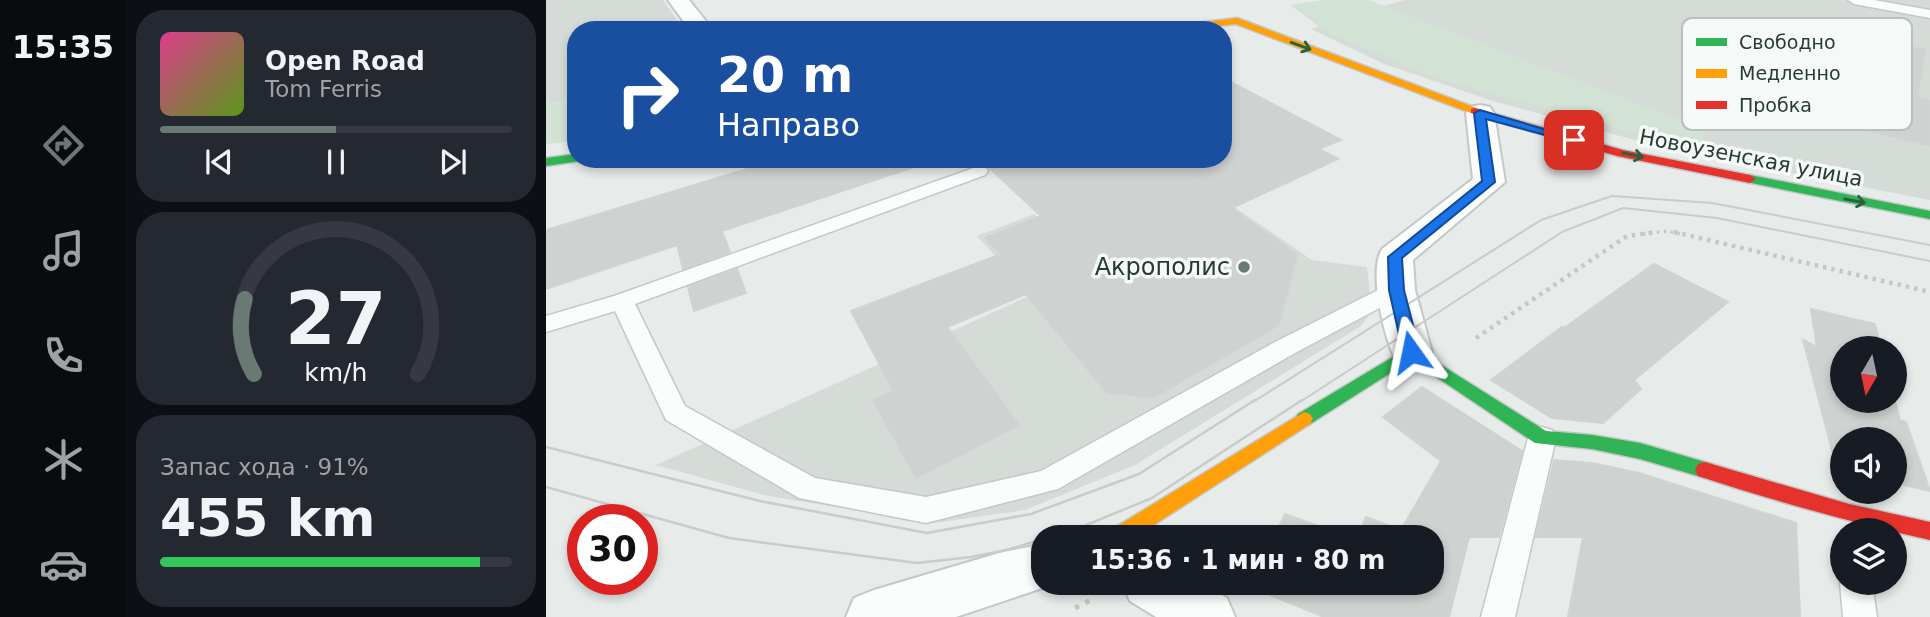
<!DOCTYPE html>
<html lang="ru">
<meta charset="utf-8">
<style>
:root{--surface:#171b24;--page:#242831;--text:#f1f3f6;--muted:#9ea1a6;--line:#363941;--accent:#6a7973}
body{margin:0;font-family:"DejaVu Sans",sans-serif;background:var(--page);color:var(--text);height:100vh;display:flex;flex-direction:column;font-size:26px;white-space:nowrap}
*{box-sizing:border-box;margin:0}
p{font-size:23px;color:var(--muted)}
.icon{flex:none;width:38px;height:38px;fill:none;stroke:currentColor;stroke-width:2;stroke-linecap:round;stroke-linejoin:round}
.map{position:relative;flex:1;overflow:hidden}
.side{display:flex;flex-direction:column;gap:10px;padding:10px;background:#0d0f14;width:420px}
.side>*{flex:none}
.hud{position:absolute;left:21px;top:21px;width:665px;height:147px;border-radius:28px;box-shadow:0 4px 10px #0003;background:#1a4fa0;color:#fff;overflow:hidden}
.needle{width:46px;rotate:189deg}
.tools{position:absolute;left:1284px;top:336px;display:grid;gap:14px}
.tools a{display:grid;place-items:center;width:77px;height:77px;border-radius:50%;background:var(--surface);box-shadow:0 4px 10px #0003;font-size:35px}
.speed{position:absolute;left:21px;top:504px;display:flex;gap:14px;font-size:35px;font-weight:700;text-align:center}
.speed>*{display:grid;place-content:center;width:91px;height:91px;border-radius:50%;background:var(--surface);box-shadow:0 4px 10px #0003;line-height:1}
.speed .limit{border:10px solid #d22;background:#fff;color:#111}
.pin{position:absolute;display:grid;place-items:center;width:60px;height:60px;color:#fff;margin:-30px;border-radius:14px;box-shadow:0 4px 10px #0006}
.me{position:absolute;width:77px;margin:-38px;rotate:348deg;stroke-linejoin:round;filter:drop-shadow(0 0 5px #0008)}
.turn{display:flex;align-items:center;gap:24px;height:147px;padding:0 35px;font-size:32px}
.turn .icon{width:91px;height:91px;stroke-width:2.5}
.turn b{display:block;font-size:49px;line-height:60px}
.big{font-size:52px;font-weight:800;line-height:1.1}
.side .tile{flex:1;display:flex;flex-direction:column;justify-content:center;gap:10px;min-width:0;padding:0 24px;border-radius:28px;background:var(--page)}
.side .dial{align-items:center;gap:0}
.dial svg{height:182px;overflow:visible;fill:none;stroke:var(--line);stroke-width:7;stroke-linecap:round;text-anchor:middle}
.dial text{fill:var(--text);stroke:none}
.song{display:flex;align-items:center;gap:21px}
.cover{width:84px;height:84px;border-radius:10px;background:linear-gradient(135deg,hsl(330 70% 55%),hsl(90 70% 35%))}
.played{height:7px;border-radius:4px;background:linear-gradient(90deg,var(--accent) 50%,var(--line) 50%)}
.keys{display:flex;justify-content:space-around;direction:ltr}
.charge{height:10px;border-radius:5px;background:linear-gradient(90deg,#34c759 91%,var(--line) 0)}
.trip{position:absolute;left:485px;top:525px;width:413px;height:70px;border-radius:28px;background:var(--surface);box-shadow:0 4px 10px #0003;font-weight:800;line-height:70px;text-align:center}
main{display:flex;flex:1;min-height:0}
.tab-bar{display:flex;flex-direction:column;width:126px;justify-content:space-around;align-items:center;background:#090b0e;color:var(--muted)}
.tab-bar .icon{width:49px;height:49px}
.tab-bar .on{color:var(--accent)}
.tab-bar b{font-size:32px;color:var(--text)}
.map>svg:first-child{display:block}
.built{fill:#d5dcd8}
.green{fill:#d2e2d5}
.building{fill:#ced2d0;stroke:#cfd4d1;stroke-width:2}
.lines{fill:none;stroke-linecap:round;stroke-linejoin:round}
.lane-casing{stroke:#c4c8c6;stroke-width:3}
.street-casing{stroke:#c4c8c6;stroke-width:4}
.fast-casing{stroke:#c3c8c6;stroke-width:3}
.slow-casing{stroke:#c3c8c6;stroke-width:3}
.jam-casing{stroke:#c3c8c6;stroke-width:3}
.path-far2{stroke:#c3cac6;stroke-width:3.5;stroke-dasharray:2.5 4.5;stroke-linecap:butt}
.path-far1{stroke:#c3cac6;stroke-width:4.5;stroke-dasharray:3.5 5;stroke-linecap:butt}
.path{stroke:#c3cac6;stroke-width:5;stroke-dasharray:4.5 7;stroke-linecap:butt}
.lane{fill:#fbfcfc;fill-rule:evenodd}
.street{fill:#fbfcfc;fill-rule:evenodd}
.fast{fill:#30b455;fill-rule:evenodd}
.slow{fill:#ff9f0a;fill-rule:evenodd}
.jam{fill:#e5322d;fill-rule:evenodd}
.tram-far1{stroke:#c8ccca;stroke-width:2}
.tram{stroke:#c8ccca;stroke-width:2.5}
.oneway{stroke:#29603d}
.route{fill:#1a73e8;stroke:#114b97;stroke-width:2}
.poi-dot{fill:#6a7973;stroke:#f5f9f7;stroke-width:2.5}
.labels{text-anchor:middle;stroke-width:7;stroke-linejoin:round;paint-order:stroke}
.far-street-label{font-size:21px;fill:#263c33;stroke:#f5f9f7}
.poi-label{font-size:24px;fill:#263c33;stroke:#f5f9f7;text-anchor:end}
.key{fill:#f5f9f7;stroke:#b7c0bc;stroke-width:2}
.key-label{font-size:19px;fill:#263c33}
</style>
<main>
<nav class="tab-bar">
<b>15:35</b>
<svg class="icon on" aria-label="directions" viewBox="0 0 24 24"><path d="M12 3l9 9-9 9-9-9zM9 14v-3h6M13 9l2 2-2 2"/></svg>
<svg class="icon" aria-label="music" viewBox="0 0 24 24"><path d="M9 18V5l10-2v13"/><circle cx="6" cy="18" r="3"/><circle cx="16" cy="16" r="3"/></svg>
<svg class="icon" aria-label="phone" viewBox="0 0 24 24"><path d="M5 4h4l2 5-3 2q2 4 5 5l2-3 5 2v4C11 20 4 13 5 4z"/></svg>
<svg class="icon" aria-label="climate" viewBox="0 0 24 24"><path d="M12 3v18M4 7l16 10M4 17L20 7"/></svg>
<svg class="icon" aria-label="car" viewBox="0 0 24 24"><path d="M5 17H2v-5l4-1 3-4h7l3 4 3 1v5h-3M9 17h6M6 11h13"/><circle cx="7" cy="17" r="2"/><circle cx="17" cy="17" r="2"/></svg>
</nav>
<section class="side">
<div class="tile">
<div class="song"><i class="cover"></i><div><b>Open Road</b><p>Tom Ferris</p></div></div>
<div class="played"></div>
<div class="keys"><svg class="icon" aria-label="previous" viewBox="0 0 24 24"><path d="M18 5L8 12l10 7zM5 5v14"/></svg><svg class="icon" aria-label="pause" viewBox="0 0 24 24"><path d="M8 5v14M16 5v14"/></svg><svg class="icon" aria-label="next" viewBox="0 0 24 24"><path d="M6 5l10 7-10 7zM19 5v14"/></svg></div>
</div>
<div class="tile dial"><svg viewBox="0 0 100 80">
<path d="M14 69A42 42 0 1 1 86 69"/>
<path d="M14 69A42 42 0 0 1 10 36" stroke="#6a7973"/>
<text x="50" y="56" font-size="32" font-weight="700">27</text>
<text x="50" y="72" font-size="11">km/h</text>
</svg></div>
<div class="tile"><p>Запас хода · 91%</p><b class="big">455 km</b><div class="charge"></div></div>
</section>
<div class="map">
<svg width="1384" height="617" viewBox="0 0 1384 617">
<rect width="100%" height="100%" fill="#e7ebe9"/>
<!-- built -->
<path class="built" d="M 0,0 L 117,0 L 138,30 L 30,30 L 30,103 L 0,102 Z
M 858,0 L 1384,0 L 1384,200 L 1212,167 L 1085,139 L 947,101 L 838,64 L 765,29 Z
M 665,191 L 766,260 L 821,267 L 826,311 L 815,326 L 589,465 L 479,510 L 388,523 L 222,496 L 110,465 L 485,295 L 431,236 L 488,214 L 512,237 Z"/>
<!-- green -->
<path class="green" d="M 777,0 L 822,0 L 1159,129 L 1152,151 L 891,78 L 784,34 L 744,5 Z
M 0,102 L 30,103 L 30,141 L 0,144 Z"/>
<!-- building -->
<path class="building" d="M 1262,26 L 1379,50 L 1371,98 L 1384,101 L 1384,146 L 1199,100 L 1234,63 L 1241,66 Z
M 677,78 L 795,140 L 773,149 L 792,159 L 686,208 L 751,255 L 733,325 L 608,397 L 561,393 L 480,294 L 401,327 L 473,425 L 370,478 L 327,400 L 348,391 L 305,311 L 455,254 L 439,238 L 495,216 L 434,159 L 677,159 Z
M 234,159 L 364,159 L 365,168 L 176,231 L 184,252 L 137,269 L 131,245 L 0,289 L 0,230 Z
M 1108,264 L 1182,302 L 1088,380 L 1095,389 L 1057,423 L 1006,418 L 945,380 L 1016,327 L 1018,328 Z
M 191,269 L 200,293 L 148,311 L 142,287 Z
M 1265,309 L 1329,324 L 1335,348 L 1297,348 L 1297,401 L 1349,401 L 1354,420 L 1360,422 L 1384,491 L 1349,483 L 1349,439 L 1297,439 L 1297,470 L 1291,469 L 1257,340 L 1271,347 Z
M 876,387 L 976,451 L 953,537 L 923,537 L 903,617 L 778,617 L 705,587 L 707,583 L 886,583 L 886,537 L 812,537 L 820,517 L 855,530 L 895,461 L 837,417 Z
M 1008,460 L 1046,463 L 1093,473 L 1250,523 L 1254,617 L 1022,617 L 1037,537 L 990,537 Z
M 739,514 L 802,537 L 728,537 Z"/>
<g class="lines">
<!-- lane casing -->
<g class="lane-casing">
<path id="lane" d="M 1302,0 L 1328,0 L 1384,10 L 1384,18 L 1308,4 Z
M 433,166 L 439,167 L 442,171 L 439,175 L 89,304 L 139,406 L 269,478 L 380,497 L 495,471 L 731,341 L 842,285 L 858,285 L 861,290 L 858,295 L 749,353 L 512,489 L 380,523 L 253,498 L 120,420 L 69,311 L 0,332 L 0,316 L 68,296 Z
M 996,427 L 1006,430 L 1010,438 L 969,617 L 935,617 L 982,438 L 986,430 Z
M 1297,577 L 1297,583 L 1326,583 L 1331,617 L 1297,617 L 1294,583 Z"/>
</g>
<!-- street casing -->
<g class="street-casing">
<path id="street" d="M 122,0 L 143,0 L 167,30 L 144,30 Z
M 934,105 L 944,107 L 948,113 L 959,182 L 867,260 L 869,290 L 886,352 L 879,362 L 865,366 L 851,362 C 838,341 822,270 836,249 L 927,179 L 920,113 L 924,107 Z
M 497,540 L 497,583 L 511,583 L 410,617 L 300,617 L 308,598 L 328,590 Z
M 576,583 L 654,583 L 681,598 L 689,617 L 610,617 L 584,601 Z"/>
</g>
<!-- fast casing -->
<g class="fast-casing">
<path id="fast" d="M 30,154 L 30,159 L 34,161 L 0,166 L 0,158 Z
M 1204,175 L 1384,211 L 1384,219 L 1200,182 L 1198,179 Z
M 865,346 L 1000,431 L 1046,435 L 1094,443 L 1166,464 L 1169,470 L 1166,476 L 1159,478 L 1094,459 L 1046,449 L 989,443 L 865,360 L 764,424 L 758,426 L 752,424 L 749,419 L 752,414 Z"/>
</g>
<!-- slow casing -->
<g class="slow-casing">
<path id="slow" d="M 691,18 L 933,109 L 935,111 L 925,113 L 690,24 L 630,30 L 596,30 Z
M 758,412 L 764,414 L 767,419 L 764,424 L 589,537 L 562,537 L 565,530 Z"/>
</g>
<!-- jam casing -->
<g class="jam-casing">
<path id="jam" d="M 929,108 L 1077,150 L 1204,175 L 1210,179 L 1204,183 L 1071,156 L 925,113 L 925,109 Z
M 1159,462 L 1303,504 L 1384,522 L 1384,540 C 1308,523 1228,501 1152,476 L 1149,470 L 1152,464 Z"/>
</g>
<!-- path-far2 -->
<path class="path-far2" d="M 1097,234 L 1122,231 L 1135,234"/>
<!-- path-far1 -->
<path class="path-far1" d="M 1128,232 L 1384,292
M 930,338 L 1081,236 L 1111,232"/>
<!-- path -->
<path class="path" d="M 529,608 L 549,598"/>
<!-- lane -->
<use href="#lane" class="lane"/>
<!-- street -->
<use href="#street" class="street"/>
<!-- fast -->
<use href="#fast" class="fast"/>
<!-- slow -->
<use href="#slow" class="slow"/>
<!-- jam -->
<use href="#jam" class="jam"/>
<!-- tram-far1 -->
<path class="tram-far1" d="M 707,402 L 995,220 L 1066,196 L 1166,203 L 1384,245
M 754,402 L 1016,232 L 1077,208 L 1171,218 L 1384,261"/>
<!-- tram -->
<path class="tram" d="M 0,447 L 214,501 L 381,533 L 485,514 L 593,474 L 709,400
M 0,487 L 183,538 L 371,563 L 425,557 L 497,543
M 511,537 L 606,498 L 756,400"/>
</g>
<!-- one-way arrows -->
<defs><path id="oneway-shaft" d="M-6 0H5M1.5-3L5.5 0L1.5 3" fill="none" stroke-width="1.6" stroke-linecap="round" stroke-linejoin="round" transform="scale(1.75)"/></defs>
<g class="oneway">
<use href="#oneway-shaft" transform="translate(755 46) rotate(20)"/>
<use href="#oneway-shaft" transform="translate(1087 155) rotate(12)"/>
<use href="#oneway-shaft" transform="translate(1309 201) rotate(11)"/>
</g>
<!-- route -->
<path class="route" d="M 934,110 L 1034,140 L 1028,143 L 940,119 L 949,182 L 856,258 L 858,290 L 874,352 L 865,357 L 857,352 L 843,290 L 842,257 L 936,181 L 928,113 Z"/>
<!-- markers -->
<circle class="poi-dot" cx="698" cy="267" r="7"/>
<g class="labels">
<!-- far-street labels -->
<g class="far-street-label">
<text transform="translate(1205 158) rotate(11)" y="7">Новоузенская улица</text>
</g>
<!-- poi labels -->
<g class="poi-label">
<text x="684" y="275">Акрополис</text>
</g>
</g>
<!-- legend -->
<rect x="1136" y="18" width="230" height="112" rx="10" class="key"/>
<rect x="1150" y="38" width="31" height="8" fill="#30b455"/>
<rect x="1150" y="69" width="31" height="9" fill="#ff9f0a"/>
<rect x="1150" y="101" width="31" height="8" fill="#e5322d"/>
<g class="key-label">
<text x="1193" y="49">Свободно</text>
<text x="1193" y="80">Медленно</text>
<text x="1193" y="112">Пробка</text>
</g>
</svg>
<div class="tools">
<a><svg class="needle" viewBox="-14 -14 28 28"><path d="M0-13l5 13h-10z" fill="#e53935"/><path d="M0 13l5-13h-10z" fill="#9ea1a6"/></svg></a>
<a><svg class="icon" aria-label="sound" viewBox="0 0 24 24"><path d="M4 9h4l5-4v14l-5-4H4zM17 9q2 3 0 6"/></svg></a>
<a><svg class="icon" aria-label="layers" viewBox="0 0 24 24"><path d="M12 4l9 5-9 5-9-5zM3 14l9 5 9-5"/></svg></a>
</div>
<div class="speed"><div class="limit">30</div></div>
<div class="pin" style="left:1028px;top:140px;background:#d93025"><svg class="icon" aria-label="arrive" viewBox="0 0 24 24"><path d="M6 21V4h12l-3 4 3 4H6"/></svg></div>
<svg class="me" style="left:865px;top:352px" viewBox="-20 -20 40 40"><path d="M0-17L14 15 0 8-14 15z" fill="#1a73e8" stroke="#fff" stroke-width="4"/></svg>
<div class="trip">15:36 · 1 мин · 80 m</div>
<div class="hud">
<div class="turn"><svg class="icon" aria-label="right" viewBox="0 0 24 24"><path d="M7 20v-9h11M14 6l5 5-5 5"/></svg><div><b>20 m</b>Направо</div></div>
</div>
</div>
</main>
